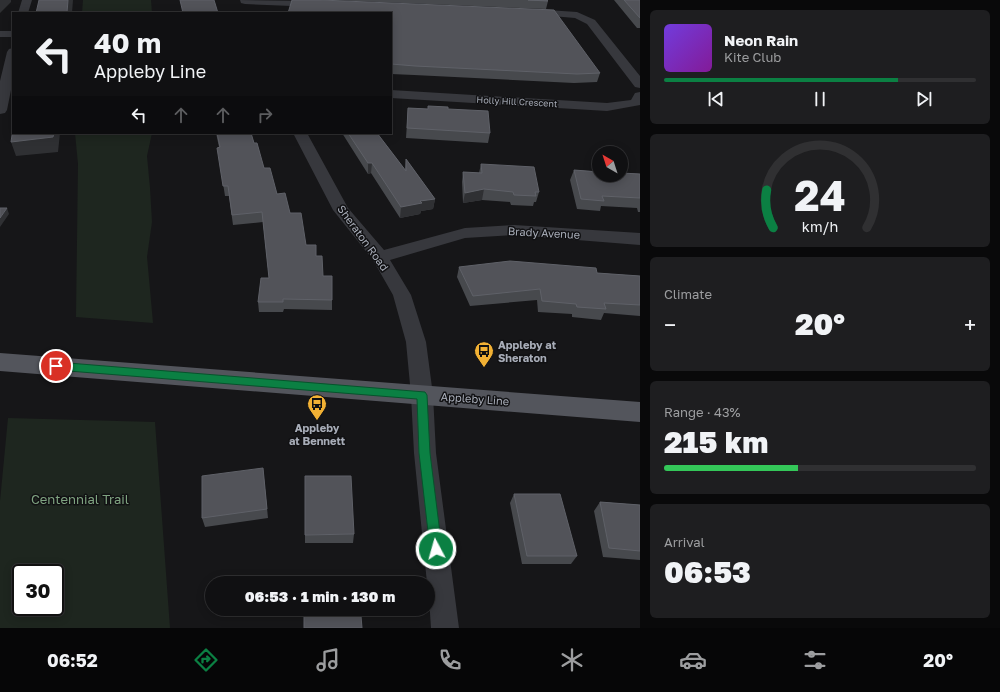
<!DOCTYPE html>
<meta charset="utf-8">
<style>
:root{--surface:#101012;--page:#1e1e20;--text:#f1f3f6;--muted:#9c9d9f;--line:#303032;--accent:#0b8043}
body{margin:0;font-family:"Golos Text",sans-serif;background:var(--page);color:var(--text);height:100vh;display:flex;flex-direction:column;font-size:15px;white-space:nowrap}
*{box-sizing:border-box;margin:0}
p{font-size:13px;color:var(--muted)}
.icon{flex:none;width:22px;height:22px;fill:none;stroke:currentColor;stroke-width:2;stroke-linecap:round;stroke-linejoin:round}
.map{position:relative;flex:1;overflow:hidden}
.drawer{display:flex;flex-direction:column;gap:10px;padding:10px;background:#09090a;width:360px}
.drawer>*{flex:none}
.banner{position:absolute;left:12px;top:12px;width:380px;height:122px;border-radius:0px;box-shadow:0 2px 10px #0003,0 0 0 1px var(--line);background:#101012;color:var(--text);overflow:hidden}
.needle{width:26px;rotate:321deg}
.tools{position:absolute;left:592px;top:146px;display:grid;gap:8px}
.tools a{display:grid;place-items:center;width:36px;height:36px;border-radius:50%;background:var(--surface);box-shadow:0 2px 10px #0003,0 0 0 1px var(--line);font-size:20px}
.speed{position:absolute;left:12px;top:564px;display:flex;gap:8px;font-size:20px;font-weight:700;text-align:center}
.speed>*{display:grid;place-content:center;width:52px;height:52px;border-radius:50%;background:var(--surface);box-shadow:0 2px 10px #0003,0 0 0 1px var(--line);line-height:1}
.speed .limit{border:2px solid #111;border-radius:6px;background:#fff;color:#111}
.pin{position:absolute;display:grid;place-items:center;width:34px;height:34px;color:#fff;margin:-17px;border:2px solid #fff;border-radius:50%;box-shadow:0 1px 4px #0007}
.me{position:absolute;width:44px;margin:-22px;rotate:354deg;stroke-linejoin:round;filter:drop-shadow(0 0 3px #0008)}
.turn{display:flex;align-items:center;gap:14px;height:84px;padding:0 16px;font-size:18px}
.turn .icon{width:52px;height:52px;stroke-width:2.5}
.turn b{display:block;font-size:28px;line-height:34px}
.lanes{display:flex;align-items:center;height:38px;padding:0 16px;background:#0003;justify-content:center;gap:20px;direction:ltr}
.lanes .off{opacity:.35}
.big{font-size:30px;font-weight:800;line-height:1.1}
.drawer .card{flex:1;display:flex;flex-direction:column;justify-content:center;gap:6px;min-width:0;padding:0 14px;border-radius:6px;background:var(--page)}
.drawer .dial{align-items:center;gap:0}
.dial svg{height:104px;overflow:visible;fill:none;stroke:var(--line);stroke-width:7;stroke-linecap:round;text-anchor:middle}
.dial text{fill:var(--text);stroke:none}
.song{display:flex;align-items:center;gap:12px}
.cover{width:48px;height:48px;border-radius:6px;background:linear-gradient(135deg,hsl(260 70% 55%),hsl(290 70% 35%))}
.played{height:4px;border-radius:2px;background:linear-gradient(90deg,var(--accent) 75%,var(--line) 75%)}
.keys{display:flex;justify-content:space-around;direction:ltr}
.heat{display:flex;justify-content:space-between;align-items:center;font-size:22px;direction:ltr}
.charge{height:6px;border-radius:3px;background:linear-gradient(90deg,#34c759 43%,var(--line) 0)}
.trip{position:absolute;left:205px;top:576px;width:230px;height:40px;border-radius:20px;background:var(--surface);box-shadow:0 2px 10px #0003,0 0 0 1px var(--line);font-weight:800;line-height:40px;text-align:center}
.dock{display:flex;height:64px;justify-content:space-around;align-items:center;background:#060607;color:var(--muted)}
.dock .icon{width:28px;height:28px}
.dock .on{color:var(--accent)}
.dock b{font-size:18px;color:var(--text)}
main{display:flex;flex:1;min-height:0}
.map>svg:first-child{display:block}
.green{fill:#1e261f;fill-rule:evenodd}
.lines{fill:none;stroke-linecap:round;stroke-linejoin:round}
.minor{fill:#37383d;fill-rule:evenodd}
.primary{fill:#53555c;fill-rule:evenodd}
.wall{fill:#47494d}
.shaded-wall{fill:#2f3033}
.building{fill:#525359;stroke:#5f6168}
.route{fill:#0b8043;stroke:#07532c}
.labels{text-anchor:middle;stroke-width:3;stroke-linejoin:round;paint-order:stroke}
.far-street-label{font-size:9px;fill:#a8adb8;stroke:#111113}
.street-label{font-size:11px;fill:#a8adb8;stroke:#111113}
.poi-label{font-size:11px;font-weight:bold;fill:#a8adb8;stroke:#111113;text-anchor:start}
.near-park-label{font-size:13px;fill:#7fa381;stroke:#111113}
</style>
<main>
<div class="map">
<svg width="640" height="628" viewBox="0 0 640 628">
<rect width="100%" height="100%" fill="#161618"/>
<!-- green -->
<path class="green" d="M 83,0 L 151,0 L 152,13 L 82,13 Z
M 75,133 L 152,133 L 147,156 L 150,188 L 152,222 L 147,257 L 153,323 L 76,317 L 78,164 Z
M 8,418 L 155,422 L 170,628 L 0,628 L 0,501 ZM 21,573 L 55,573 L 55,607 L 21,607 Z"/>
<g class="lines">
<!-- minor -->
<path class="minor" d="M 22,0 L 32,0 L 28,13 L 18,13 Z
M 240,0 L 317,1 L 322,4 L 317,7 L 245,4 L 241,3 Z
M 532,9 L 577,12 L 595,20 L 640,76 L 640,88 L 635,87 L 587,24 L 575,18 L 528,14 L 527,12 Z
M 0,31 L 13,31 L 13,37 L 0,37 Z
M 13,48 L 13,80 L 7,110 L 5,113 L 0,114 L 0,81 L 7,52 L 9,49 Z
M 391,90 L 607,103 L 631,100 L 635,93 L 640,92 L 640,105 L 607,111 L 391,98 Z
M 293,133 L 307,133 L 348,208 L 384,250 L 465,228 L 514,225 L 640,233 L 640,245 L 514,235 L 465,238 L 390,260 L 411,295 L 426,342 L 433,395 L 436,453 L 459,628 L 431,628 L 428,583 L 427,583 L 414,453 L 411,395 L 406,342 L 393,295 L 373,260 L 333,210 Z"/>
<!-- primary -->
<path class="primary" d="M 0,353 L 640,402 L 640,422 L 0,371 Z"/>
</g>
<!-- wall -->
<path class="wall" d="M 331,0 L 547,0 L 548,1 L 546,9 Z
M 614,0 L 640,0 L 640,28 L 637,28 Z
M 391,13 L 600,73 L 597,82 L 574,83 L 414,75 L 391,74 Z
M 408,108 L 428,109 L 448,109 L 490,133 L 488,143 L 406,138 Z
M 216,133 L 251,133 L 254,143 L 264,168 L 277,194 L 290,213 L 306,245 L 316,256 L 323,276 L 332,276 L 332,310 L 284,309 L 283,312 L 259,312 L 258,302 L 269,278 L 263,222 L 233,225 L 229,196 L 225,196 L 219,157 L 219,147 Z
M 342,133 L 377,133 L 405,170 L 406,159 L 435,199 L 433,209 L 421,211 L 420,214 L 400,218 L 371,173 L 368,174 Z
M 481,164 L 539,192 L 536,202 L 534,202 L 533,206 L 511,205 L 510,202 L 482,200 L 463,203 L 462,182 L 463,172 L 479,173 Z
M 574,170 L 640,174 L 640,212 L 638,212 L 637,208 L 601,206 L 600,211 L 577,209 L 570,180 Z
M 459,267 L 597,273 L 640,276 L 640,316 L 604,313 L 601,320 L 572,317 L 572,314 L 538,312 L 537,300 L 470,306 L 457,277 Z
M 263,468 L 268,518 L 205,527 L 202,518 Z
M 514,494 L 577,556 L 571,564 L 522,564 L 510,503 Z
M 600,502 L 640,505 L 640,560 L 603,557 L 594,511 Z
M 354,534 L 353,543 L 305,543 L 305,535 Z"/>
<!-- shaded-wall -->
<path class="shaded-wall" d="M 0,0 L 11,0 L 11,2 L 0,13 Z
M 68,0 L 73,0 L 72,13 L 67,13 Z
M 54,133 L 60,133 L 58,152 L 16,156 L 11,142 Z
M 368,163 L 372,163 L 371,173 L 368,174 Z
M 484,189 L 482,200 L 463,203 L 465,193 Z
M 435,199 L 433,209 L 421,211 L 420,214 L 400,218 L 401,207 L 420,201 Z
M 7,208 L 9,214 L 0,227 L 0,218 Z"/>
<!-- building -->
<path class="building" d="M 39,0 L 68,0 L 67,13 L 36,13 Z
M 180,0 L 214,0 L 218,13 L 183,13 Z
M 292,0 L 321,0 L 554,10 L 600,73 L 577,74 L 415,66 L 391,64 L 391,13 L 288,13 Z
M 528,0 L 547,0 L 548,1 Z
M 624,0 L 640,0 L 640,18 Z
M 428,106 L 448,107 L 448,109 L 488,111 L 490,133 L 407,128 L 408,108 L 428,109 Z
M 13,128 L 13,133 L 54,133 L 53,137 L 11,142 Z
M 217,133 L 251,133 L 254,143 L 257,143 L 264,168 L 270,168 L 277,194 L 285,193 L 290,213 L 301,213 L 306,245 L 316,245 L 316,256 L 322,256 L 323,276 L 332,276 L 332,300 L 283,299 L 283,302 L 258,302 L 261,278 L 269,278 L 262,212 L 232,215 L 228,186 L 223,186 L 217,148 L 220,147 Z
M 348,133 L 377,133 L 406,171 L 406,159 L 435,199 L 420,201 L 422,203 L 401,207 L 372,163 L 368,163 Z
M 481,164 L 534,167 L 539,192 L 535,192 L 536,196 L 514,195 L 513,192 L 484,189 L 465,193 L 463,172 L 482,173 Z
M 574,170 L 599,172 L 599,175 L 621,175 L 621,173 L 640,174 L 640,198 L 602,196 L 604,201 L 581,199 Z
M 0,208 L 7,208 L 0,218 Z
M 510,261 L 596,268 L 597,273 L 640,276 L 640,305 L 604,303 L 606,309 L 577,307 L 576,304 L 542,301 L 540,289 L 473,296 L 459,267 Z
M 263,468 L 267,509 L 202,518 L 202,476 Z
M 305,476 L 351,476 L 354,534 L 305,535 Z
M 514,494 L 560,494 L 577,556 L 527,556 Z
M 600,502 L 640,505 L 640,551 L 609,548 Z
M 312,609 L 356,609 L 356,616 L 361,616 L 362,628 L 304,628 L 304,610 Z"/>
<!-- route -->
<path class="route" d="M 56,362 L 425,392 L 427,395 L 430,453 L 442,549 L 440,553 L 436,554 L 431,553 L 430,549 L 419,453 L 417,399 L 56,370 L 53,369 L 51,366 L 53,363 Z"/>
<!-- icons -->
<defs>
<g id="bus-pin" transform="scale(1)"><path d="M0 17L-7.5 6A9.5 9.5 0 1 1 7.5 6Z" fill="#f2b134" stroke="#111113"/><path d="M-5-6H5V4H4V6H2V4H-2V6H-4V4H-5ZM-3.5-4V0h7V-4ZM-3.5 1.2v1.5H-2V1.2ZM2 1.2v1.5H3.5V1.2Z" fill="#111"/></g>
</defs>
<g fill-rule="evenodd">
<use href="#bus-pin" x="484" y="351"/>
<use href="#bus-pin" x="317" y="404"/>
</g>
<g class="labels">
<!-- far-street labels -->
<g class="far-street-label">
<text transform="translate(517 102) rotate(3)" y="3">Holly Hill Crescent</text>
</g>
<!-- street labels -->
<g class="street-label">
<text transform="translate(544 233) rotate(3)" y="4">Brady Avenue</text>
<text transform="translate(363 238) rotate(54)" y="4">Sheraton Road</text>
<text transform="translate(475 399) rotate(4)" y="4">Appleby Line</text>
</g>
<!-- poi labels -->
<g class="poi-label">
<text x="498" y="349">Appleby at<tspan x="498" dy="13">Sheraton</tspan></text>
<text x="317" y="432" text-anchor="middle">Appleby<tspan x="317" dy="13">at Bennett</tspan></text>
</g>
<!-- near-park labels -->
<g class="near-park-label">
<text x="80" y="504">Centennial Trail</text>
</g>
</g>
</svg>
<div class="tools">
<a><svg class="needle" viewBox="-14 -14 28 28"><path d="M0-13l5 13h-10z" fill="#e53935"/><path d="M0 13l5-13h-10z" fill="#9c9d9f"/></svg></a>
</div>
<div class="speed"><div class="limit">30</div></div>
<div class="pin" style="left:56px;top:366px;background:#d93025"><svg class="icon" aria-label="arrive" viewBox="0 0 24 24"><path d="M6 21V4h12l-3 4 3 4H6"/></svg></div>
<svg class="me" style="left:436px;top:549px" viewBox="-20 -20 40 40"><circle r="17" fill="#0b8043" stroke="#fff" stroke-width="3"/><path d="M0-11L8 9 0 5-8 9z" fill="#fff"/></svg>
<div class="trip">06:53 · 1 min · 130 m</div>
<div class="banner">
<div class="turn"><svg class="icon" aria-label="left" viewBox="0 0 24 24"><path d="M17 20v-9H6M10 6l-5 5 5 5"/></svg><div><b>40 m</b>Appleby Line</div></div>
<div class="lanes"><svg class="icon" aria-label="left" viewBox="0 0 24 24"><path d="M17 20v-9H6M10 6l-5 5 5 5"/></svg><svg class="icon off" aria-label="ahead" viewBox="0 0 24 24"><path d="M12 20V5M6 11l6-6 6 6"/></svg><svg class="icon off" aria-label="ahead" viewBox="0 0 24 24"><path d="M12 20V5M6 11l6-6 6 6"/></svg><svg class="icon off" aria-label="right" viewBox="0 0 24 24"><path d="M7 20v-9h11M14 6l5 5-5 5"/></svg></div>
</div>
</div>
<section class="drawer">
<div class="card">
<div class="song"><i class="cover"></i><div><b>Neon Rain</b><p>Kite Club</p></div></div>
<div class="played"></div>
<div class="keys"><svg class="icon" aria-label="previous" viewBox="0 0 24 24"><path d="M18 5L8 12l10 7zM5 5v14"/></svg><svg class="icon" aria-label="pause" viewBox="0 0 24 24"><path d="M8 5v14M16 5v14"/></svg><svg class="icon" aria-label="next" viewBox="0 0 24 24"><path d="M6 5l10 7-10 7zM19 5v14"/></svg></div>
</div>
<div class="card dial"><svg viewBox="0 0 100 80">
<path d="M14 69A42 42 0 1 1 86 69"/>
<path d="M14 69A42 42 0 0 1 9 40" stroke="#0b8043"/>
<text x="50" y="56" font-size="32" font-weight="700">24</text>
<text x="50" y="72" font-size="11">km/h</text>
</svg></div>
<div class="card"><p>Climate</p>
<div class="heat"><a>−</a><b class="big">20°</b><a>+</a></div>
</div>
<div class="card"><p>Range · 43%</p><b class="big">215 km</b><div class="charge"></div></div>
<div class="card"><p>Arrival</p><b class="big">06:53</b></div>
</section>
</main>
<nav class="dock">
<b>06:52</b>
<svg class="icon on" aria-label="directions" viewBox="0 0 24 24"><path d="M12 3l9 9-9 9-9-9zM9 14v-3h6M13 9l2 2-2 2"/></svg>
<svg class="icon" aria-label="music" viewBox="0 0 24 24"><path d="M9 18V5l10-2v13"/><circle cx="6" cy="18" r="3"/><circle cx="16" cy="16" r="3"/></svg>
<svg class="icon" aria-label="phone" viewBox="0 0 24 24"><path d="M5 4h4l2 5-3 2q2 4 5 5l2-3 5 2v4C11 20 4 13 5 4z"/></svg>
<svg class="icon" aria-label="climate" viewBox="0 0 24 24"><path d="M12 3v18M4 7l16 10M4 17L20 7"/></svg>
<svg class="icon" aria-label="car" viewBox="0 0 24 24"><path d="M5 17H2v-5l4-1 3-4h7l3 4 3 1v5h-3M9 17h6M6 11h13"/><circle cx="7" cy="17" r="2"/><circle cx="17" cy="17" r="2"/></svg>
<svg class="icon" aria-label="filters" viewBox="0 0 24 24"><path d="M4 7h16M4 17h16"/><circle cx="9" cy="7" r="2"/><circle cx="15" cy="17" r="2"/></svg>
<b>20°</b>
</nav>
